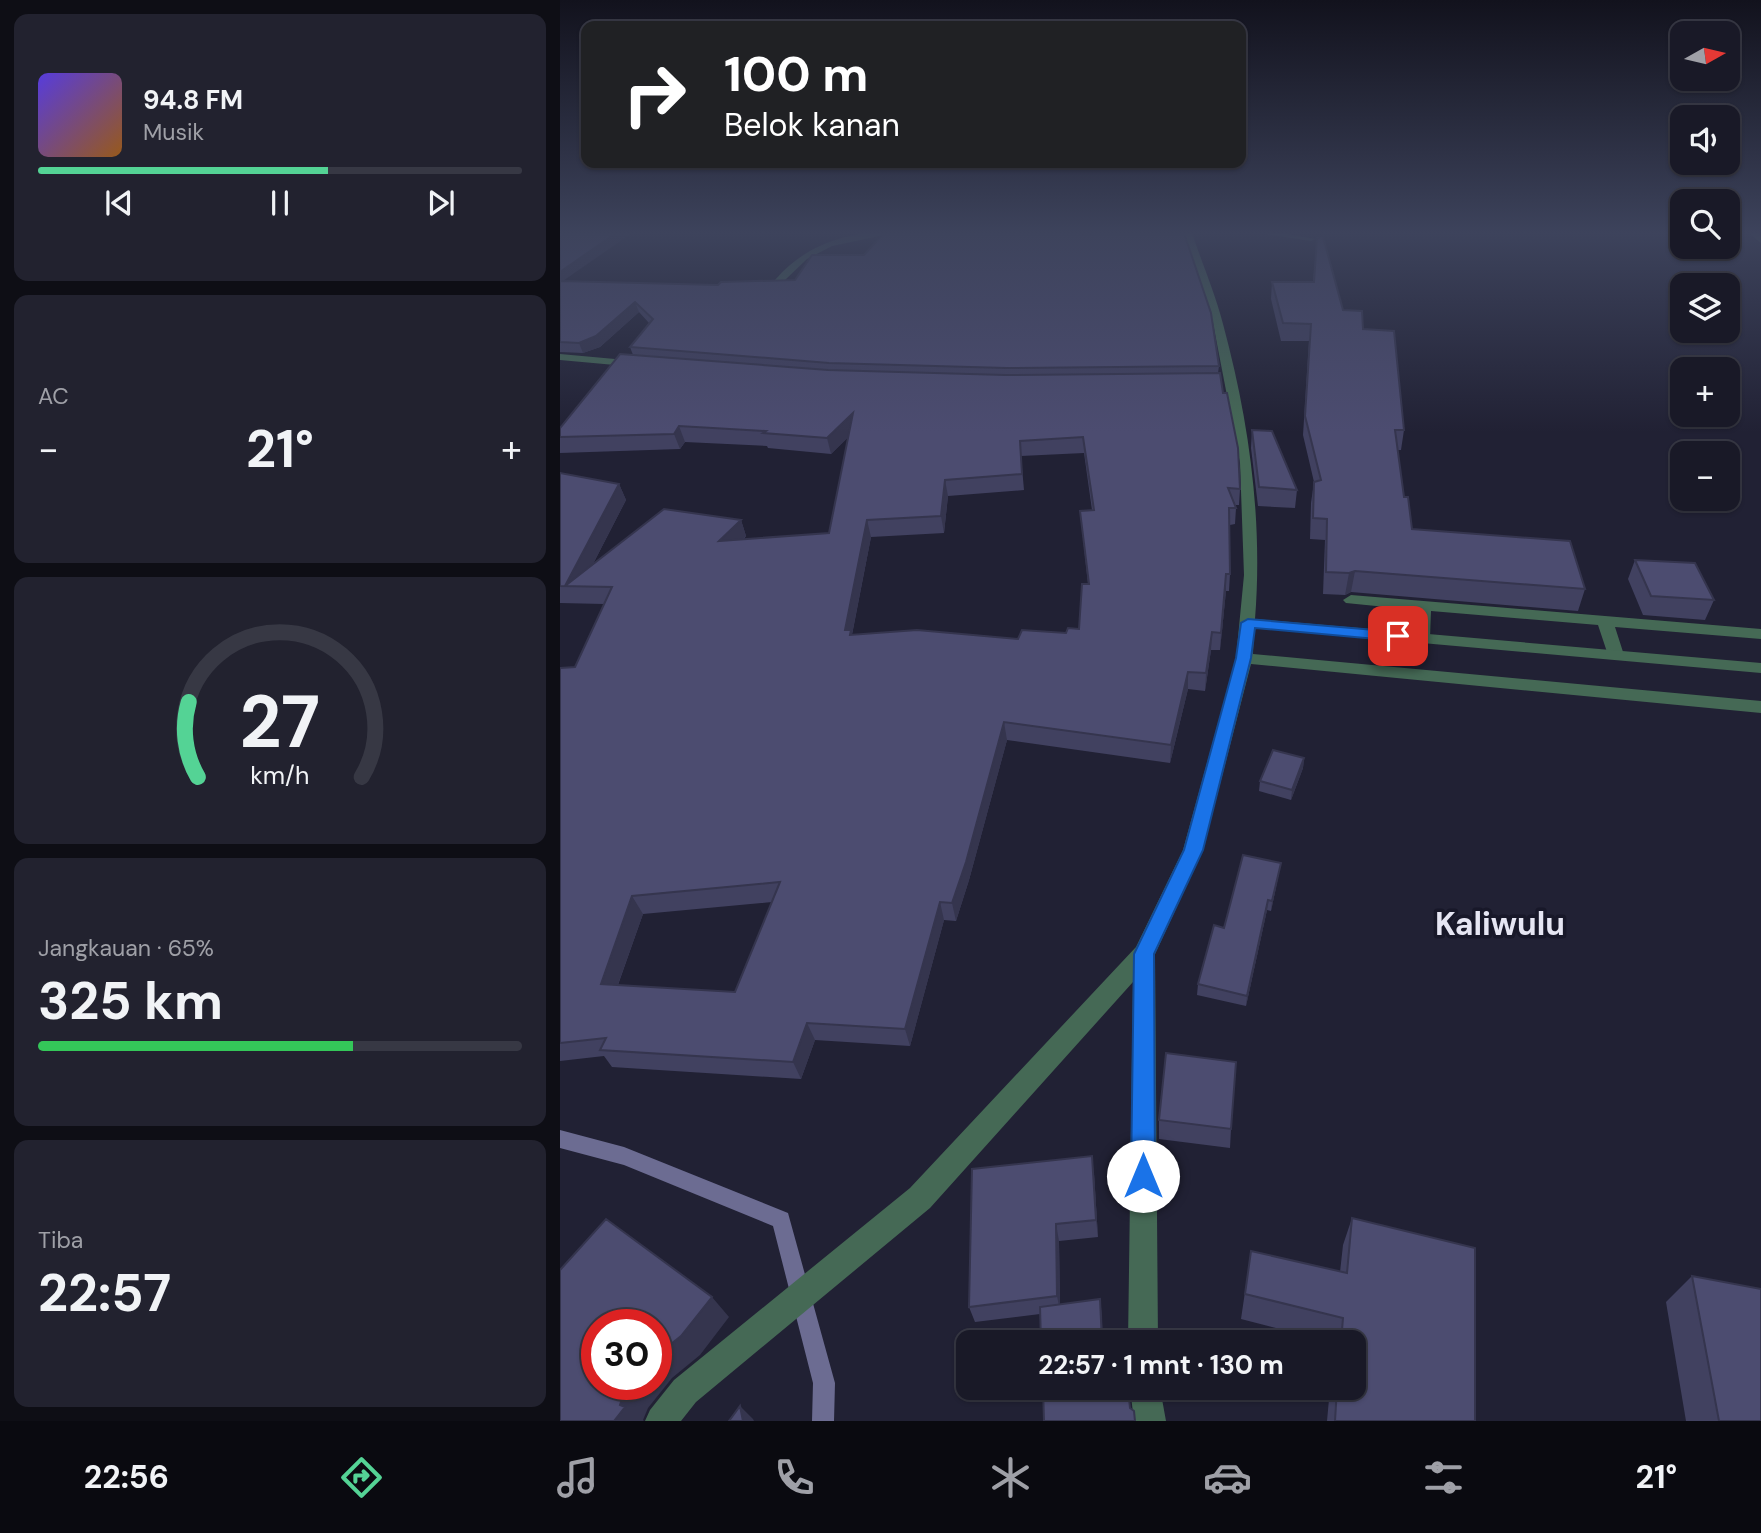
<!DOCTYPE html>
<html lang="id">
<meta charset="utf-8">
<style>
:root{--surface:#191927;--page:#22222f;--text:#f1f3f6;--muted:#9fa0a7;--line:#373844;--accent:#54d395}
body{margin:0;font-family:"DM Sans",sans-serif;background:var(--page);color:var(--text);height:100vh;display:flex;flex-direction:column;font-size:26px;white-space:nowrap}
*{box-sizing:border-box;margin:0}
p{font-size:23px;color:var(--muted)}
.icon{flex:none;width:38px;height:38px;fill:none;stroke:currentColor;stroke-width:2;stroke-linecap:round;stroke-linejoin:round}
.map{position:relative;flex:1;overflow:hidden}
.details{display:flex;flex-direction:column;gap:14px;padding:14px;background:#0e0e15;width:560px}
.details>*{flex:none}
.guide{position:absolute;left:21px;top:21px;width:665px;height:147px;border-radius:14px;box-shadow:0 2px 5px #0004,0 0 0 2px var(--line);background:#202124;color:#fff;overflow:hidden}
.needle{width:46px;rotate:82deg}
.fabs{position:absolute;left:1110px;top:21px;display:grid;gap:14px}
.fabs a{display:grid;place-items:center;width:70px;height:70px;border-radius:14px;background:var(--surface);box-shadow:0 2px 5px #0004,0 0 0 2px var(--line);font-size:35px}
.speed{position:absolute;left:21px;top:1309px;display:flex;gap:14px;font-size:35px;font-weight:700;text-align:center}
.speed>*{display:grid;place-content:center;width:91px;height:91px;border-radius:50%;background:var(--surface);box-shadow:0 2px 5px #0004,0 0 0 2px var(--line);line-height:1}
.speed .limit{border:10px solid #d22;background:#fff;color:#111}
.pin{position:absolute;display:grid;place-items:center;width:60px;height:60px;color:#fff;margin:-30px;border-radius:14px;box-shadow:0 4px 10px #0006}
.me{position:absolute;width:77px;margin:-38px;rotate:0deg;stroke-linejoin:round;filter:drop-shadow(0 0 5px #0008)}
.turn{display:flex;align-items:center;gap:24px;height:147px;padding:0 28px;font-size:32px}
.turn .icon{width:91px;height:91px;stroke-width:2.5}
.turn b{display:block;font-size:49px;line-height:60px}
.big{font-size:52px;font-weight:700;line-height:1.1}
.details .card{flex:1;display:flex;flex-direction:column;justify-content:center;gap:10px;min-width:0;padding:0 24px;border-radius:14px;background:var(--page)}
.details .dial{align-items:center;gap:0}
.dial svg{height:182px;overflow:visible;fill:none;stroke:var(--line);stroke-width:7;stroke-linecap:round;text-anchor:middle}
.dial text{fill:var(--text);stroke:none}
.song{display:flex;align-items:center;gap:21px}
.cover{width:84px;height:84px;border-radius:10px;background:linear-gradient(135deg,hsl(250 70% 55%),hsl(30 70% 35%))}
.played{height:7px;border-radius:4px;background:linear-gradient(90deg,var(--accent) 60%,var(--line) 60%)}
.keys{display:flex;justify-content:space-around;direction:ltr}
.heat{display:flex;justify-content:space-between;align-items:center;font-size:38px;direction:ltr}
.charge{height:10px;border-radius:5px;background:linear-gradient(90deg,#34c759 65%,var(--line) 0)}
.trip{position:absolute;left:396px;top:1330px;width:410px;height:70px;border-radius:14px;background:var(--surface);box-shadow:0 2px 5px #0004,0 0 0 2px var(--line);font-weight:700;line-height:70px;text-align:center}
.menu{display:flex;height:112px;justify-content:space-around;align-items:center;background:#0a0a10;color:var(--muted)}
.menu .icon{width:49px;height:49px}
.menu .current{color:var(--accent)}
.menu b{font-size:32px;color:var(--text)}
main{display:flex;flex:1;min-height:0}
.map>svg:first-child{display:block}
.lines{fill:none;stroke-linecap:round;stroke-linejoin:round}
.stream{fill:#6c6c92;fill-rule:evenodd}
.service{fill:#456955;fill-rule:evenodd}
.minor{fill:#456955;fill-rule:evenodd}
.wall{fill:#414160;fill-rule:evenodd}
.shaded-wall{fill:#35354e}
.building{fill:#4c4c70;stroke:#35354e;stroke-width:2;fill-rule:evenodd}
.route{fill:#1a73e8;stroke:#114b97;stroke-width:2}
.labels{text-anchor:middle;stroke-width:7;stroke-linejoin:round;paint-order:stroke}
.near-quarter-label{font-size:32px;font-weight:bold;fill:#e6e6f3;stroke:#181829}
</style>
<main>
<section class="details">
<div class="card">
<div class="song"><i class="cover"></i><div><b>94.8 FM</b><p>Musik</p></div></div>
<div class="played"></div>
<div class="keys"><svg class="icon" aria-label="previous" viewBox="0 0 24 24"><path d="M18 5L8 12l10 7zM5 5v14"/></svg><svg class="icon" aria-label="pause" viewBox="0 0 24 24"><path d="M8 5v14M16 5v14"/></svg><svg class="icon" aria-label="next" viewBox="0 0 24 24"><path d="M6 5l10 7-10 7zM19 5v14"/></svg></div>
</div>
<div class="card"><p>AC</p>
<div class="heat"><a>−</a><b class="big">21°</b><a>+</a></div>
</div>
<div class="card dial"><svg viewBox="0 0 100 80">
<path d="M14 69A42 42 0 1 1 86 69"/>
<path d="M14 69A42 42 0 0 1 10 36" stroke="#54d395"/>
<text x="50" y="56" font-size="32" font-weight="700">27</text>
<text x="50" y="72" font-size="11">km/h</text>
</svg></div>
<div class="card"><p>Jangkauan · 65%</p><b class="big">325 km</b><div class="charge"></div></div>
<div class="card"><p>Tiba</p><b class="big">22:57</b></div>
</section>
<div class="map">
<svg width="1201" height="1421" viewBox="0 0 1201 1421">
<rect width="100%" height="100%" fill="#212134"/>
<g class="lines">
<!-- stream -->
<path class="stream" d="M 0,1130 L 64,1147 L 228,1213 L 275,1383 L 274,1421 L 252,1421 L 253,1383 L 213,1226 L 64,1165 L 0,1148 Z"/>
<!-- service -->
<path class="service" d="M 698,233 L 722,233 L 755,239 L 751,241 Z
M 791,595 L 1201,629 L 1201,639 L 1055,627 L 1064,655 L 1056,660 L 1048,655 L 1038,625 L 871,611 L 870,638 L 862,643 L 854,638 L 856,610 L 786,603 L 783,600 Z"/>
<!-- minor -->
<path class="minor" d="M 307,233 L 334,233 L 272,246 L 247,259 L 225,280 L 224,288 L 216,286 L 215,280 C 240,251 270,238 307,233 Z
M 624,233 L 632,233 C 642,263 655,293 663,324 C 689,420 703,520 695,619 L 1201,663 L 1201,673 L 694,628 L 693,654 L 1201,701 L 1201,713 L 691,664 L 643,850 L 595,954 L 598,1342 L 568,1342 L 573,982 L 370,1208 L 136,1402 L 121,1421 L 85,1421 L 90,1410 L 114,1380 L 350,1188 L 576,947 L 623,850 L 676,658 L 684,575 L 680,463 L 653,323 Z
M 1189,233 L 1198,233 L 1201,236 L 1201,243 Z
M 0,354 L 77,361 L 82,364 L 77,367 L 0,360 Z
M 570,1388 L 600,1388 L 606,1421 L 574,1421 Z"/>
</g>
<!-- wall -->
<path class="wall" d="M 0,233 L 4,281 L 158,285 L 235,280 L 304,255 L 523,234 L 659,366 L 658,373 L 680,489 L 679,505 L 674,505 L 676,508 L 675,524 L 670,525 L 670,574 L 669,591 L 666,591 L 660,650 L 651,650 L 645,691 L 628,689 L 610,763 L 447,740 L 409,880 L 396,921 L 384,920 L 350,1046 L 255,1040 L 241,1079 L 52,1067 L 44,1056 L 0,1061 L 0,668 L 15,667 L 44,604 L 0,603 L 0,473 L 59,484 L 66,500 L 33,564 L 181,520 L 186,536 L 184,539 L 269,533 L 289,436 L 271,454 L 208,448 L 207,446 L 125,442 L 120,449 L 0,453 L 0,428 L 73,355 L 70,347 L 89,323 L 79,312 L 40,347 L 23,353 L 0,352 ZM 524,453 L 532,510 L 520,511 L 528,584 L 519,629 L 506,633 L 458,639 L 292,635 L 311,537 L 384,533 L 388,496 L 464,490 L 461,456 ZM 212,902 L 175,992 L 58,985 L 83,914 Z
M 757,238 L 783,310 L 803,329 L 844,430 L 841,450 L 837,450 L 844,497 L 852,529 L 1025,589 L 1018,611 L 791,592 L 785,595 L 763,594 L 765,540 L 750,539 L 751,503 L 754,482 L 743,435 L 749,341 L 721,341 L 711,299 L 712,282 L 753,282 Z
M 692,430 L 737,490 L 735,508 L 698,506 L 691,448 Z
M 1075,560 L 1154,600 L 1145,620 L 1083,615 L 1068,579 Z
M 744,758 L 743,768 L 731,800 L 699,791 L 700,781 Z
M 721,863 L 711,911 L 707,910 L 686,1006 L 637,995 L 638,984 L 664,928 Z
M 599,1120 L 671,1129 L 670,1148 L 599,1139 Z
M 534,1174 L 538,1237 L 499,1241 L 500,1305 L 542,1315 L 480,1314 L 415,1322 L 409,1307 Z
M 792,1218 L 915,1421 L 767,1421 L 770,1388 L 793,1388 L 793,1342 L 771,1342 L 681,1319 L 691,1251 L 780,1272 L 783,1245 Z
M 1132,1276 L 1201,1421 L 1126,1421 L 1106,1302 Z"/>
<!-- shaded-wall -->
<path class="shaded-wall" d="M 56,233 L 72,233 L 0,283 L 0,272 Z
M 75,302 L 79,312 L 40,347 L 23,353 L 19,343 Z
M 293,413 L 297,429 L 271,454 L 267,438 Z
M 119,426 L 125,442 L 120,449 L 114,434 Z
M 385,480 L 388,496 L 384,533 L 381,516 Z
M 59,484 L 66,500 L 21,587 L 5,586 Z
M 181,520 L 186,536 L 165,557 L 159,541 Z
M 307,520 L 311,537 L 292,634 L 295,647 L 285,630 Z
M 795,571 L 791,592 L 785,595 L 789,573 Z
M 666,574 L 666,591 L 660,650 L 661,633 Z
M 652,632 L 651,650 L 645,691 L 646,673 Z
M 628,672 L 628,689 L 610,763 L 611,745 Z
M 444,722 L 447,740 L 409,880 L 396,921 L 392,903 Z
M 744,758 L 743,768 L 731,800 L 732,790 Z
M 721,863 L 719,873 L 711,911 L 712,901 Z
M 72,896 L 83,914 L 52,1001 L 41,984 Z
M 708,900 L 707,910 L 686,1006 L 687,996 Z
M 380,902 L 384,920 L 350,1046 L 345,1029 Z
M 247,1023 L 255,1040 L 241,1079 L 233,1062 Z
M 532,1156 L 534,1174 L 538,1237 L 536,1220 Z
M 496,1224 L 499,1241 L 500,1311 L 497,1296 Z
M 152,1297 L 169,1317 L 140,1355 L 112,1378 L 88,1408 L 83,1420 L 84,1421 L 54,1421 L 65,1391 L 71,1384 L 96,1384 L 96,1356 Z
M 540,1299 L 542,1315 L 543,1342 L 542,1342 Z
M 180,1406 L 193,1419 L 194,1421 L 183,1421 Z"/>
<!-- building -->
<path class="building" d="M 0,233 L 56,233 L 0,272 Z
M 324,233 L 523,233 L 523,234 L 624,233 L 651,313 L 659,366 L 446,368 L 269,363 L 70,347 L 93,319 L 75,302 L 36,336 L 19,343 L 0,342 L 0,281 L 158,285 L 161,282 L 235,280 L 252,255 L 304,255 Z
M 763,237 L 783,310 L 802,311 L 803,329 L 834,331 L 844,430 L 835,430 L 844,497 L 848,497 L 852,529 L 1010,541 L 1025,589 L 795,571 L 789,573 L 766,572 L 767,519 L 753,518 L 754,482 L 761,480 L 745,416 L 751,324 L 723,323 L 712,282 L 754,282 L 757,238 Z
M 60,354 L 268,370 L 445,375 L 660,373 L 663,393 L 667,393 L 678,448 L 680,489 L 668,488 L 676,508 L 669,508 L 670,574 L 666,574 L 661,633 L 652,632 L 646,673 L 628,672 L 611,745 L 444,722 L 406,862 L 392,903 L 380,902 L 345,1029 L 247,1023 L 233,1062 L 40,1050 L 46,1038 L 0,1043 L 0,668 L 15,667 L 52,587 L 0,586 L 0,473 L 59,484 L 5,586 L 104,509 L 181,520 L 159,541 L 269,533 L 293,413 L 267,438 L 203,433 L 206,431 L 119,426 L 114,434 L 0,437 L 0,428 ZM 523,437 L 534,510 L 520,511 L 529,584 L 522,584 L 519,629 L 508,628 L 506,633 L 462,630 L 458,639 L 357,630 L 290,635 L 291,630 L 285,630 L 307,520 L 381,516 L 385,480 L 462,474 L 460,441 ZM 220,882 L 175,992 L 41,984 L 72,896 Z
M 692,430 L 712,431 L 737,490 L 699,487 Z
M 1075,560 L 1135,563 L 1154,600 L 1091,596 Z
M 713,750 L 744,758 L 732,790 L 700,781 Z
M 683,855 L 721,863 L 712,901 L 708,900 L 687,996 L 638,984 L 654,925 L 664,928 Z
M 606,1053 L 676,1062 L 671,1129 L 599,1120 Z
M 532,1156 L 536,1220 L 496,1224 L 497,1296 L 409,1307 L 412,1169 Z
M 792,1218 L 915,1248 L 915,1421 L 775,1421 L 777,1388 L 793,1388 L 793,1342 L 781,1342 L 783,1318 L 685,1294 L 691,1251 L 787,1273 Z
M 46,1219 L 152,1297 L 121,1336 L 96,1356 L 96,1325 L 37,1325 L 37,1384 L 71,1384 L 65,1391 L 60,1405 L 65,1407 L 54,1421 L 0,1421 L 0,1270 Z
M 1132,1276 L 1201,1289 L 1201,1421 L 1159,1421 Z
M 540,1299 L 542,1342 L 481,1342 L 480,1307 Z
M 483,1388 L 568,1388 L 570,1408 L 574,1411 L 575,1421 L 484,1421 Z
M 180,1406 L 183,1421 L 169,1421 Z"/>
<!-- sky -->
<linearGradient id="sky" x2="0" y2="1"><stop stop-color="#12121d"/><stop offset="0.54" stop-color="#3d435c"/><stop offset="1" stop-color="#3d435c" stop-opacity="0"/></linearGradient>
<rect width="1201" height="432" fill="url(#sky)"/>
<!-- route -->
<path class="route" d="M 688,619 L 838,632 L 845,636 L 838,641 L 695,628 L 691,658 L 643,850 L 594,954 L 595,1176 L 592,1185 L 583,1188 L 575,1185 L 571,1176 L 574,954 L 624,850 L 676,658 L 681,623 Z"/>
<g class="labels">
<!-- near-quarter labels -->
<g class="near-quarter-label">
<text x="940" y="935">Kaliwulu</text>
</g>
</g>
</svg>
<div class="fabs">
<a><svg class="needle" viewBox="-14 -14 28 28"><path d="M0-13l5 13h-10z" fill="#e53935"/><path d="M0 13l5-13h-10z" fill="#9fa0a7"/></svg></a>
<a><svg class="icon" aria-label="sound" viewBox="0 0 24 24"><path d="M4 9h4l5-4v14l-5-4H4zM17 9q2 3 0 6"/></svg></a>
<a><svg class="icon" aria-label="search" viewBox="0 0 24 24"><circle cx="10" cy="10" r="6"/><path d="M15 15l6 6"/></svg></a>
<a><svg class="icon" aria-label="layers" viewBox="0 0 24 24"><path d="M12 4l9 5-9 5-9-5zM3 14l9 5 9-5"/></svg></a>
<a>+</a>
<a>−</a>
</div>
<div class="speed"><div class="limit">30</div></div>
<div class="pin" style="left:838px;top:636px;background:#d93025"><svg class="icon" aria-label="arrive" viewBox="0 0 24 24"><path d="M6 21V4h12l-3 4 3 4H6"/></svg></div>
<svg class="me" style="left:583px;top:1176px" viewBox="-20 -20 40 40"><circle r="19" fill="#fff"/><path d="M0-13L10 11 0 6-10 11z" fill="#1a73e8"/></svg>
<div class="trip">22:57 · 1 mnt · 130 m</div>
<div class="guide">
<div class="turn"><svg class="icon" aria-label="right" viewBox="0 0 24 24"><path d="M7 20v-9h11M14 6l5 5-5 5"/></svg><div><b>100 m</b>Belok kanan</div></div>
</div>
</div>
</main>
<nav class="menu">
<b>22:56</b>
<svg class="icon current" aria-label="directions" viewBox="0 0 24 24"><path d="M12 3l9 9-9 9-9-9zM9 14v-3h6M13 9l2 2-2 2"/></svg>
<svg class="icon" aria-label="music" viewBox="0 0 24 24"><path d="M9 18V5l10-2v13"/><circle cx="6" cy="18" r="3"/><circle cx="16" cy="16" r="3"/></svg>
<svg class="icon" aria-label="phone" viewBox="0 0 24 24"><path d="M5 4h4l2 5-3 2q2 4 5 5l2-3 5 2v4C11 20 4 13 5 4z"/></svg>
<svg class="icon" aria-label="climate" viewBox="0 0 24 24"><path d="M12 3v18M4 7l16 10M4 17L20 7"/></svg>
<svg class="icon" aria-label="car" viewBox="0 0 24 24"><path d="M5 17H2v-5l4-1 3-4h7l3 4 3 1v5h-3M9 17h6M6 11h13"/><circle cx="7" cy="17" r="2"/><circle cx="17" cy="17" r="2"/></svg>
<svg class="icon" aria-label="filters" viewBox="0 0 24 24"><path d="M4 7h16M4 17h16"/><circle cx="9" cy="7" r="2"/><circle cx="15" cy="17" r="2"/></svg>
<b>21°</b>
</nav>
